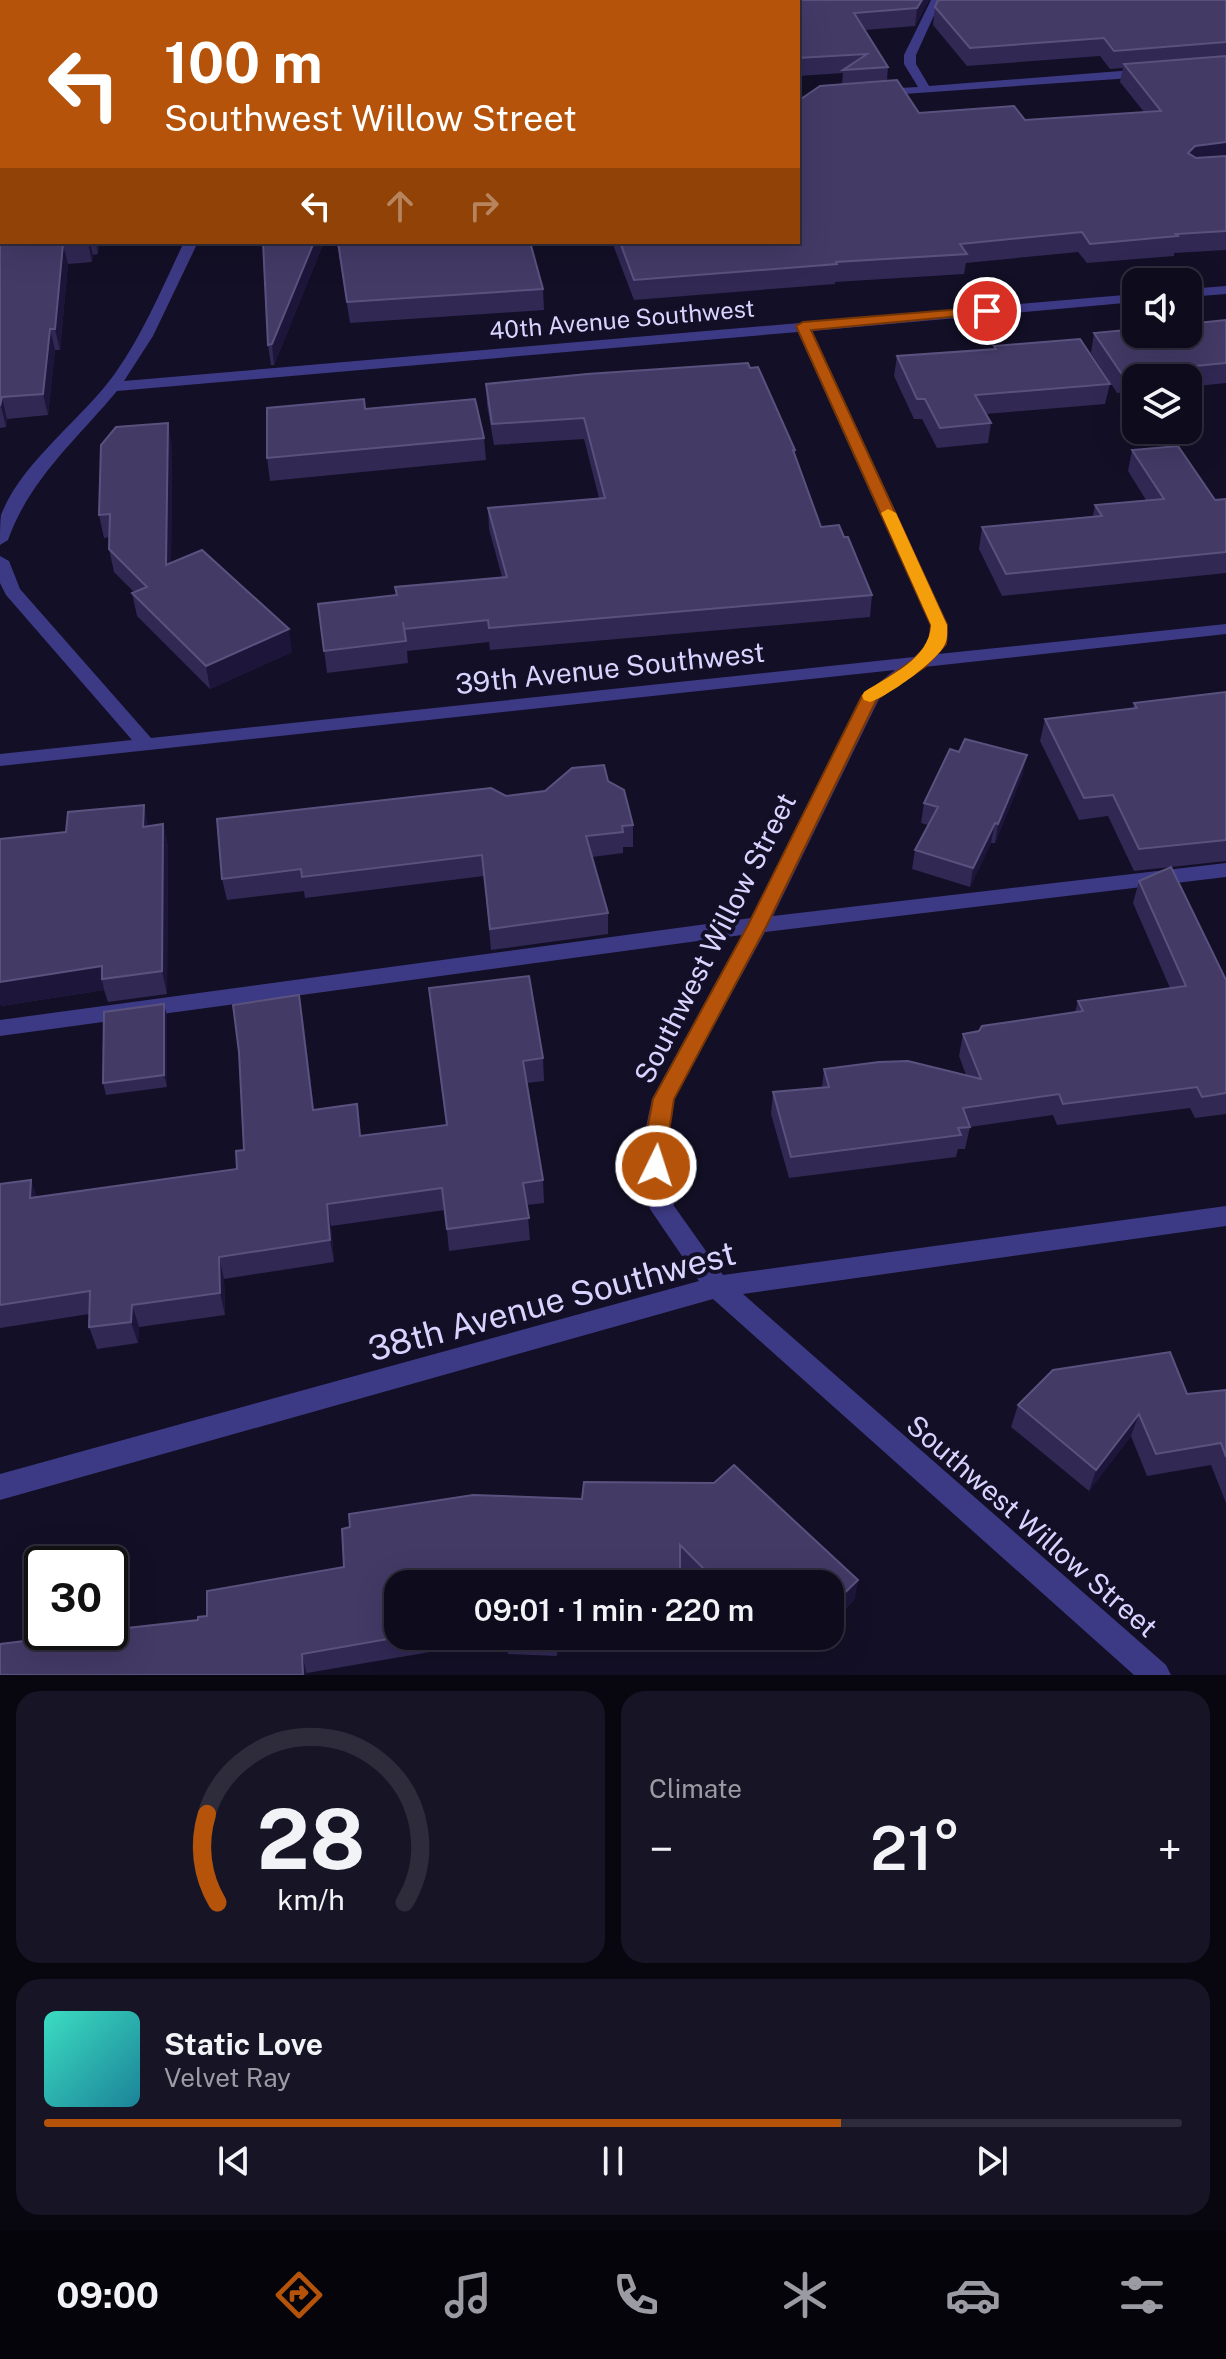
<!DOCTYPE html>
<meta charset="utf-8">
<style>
:root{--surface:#0e0b1c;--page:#171425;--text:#f1f3f6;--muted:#9b9ba3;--line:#2e2b3b;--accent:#b45309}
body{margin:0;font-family:"Public Sans",sans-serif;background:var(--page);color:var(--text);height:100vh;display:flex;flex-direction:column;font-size:30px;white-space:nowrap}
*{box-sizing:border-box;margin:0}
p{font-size:26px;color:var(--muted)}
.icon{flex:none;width:44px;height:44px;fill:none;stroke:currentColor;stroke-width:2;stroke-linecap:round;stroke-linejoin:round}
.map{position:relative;height:1675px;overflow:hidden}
.drawer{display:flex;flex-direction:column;gap:16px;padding:16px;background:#08060f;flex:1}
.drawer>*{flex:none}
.top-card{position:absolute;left:0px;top:0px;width:800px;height:244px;box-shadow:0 8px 32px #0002,0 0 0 2px var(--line);background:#b45309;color:#fff;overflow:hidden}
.fabs{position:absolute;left:1122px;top:268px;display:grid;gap:16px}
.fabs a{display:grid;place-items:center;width:80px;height:80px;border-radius:16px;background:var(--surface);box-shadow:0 8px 32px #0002,0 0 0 2px var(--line);font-size:40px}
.speed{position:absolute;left:24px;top:1546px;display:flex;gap:16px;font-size:40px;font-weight:700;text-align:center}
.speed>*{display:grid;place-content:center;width:104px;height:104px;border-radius:50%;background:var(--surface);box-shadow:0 8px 32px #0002,0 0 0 2px var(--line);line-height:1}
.speed .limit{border:4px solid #111;border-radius:12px;background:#fff;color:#111}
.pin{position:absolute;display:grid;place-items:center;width:68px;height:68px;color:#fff;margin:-34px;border:4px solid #fff;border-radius:50%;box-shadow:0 2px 8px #0007}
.me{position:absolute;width:88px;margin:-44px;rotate:4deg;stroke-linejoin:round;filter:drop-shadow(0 0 6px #0008)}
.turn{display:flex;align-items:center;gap:28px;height:168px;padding:0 32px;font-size:36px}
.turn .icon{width:104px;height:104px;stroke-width:2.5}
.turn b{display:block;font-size:56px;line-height:68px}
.lanes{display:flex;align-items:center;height:76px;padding:0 32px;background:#0003;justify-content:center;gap:40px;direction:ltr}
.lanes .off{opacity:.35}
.big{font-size:60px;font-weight:600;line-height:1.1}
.drawer .widget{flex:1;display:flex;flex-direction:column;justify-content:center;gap:12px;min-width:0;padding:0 28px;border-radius:24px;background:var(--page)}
.drawer .dial{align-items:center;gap:0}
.dial svg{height:208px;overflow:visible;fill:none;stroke:var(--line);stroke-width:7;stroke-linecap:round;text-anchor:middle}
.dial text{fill:var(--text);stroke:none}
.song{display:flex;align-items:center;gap:24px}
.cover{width:96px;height:96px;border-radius:12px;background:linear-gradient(135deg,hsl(170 70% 55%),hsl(190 70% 35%))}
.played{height:8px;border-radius:4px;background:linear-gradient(90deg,var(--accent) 70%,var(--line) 70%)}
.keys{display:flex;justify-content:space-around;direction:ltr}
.heat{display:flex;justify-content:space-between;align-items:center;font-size:44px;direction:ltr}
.drawer .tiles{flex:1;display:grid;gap:16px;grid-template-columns:1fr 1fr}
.widget:last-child{grid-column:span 2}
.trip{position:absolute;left:384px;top:1570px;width:460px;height:80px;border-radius:24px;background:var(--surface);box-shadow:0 8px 32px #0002,0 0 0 2px var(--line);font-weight:600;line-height:80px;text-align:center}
.menu{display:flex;height:128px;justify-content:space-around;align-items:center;background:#06040b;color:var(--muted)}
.menu .icon{width:56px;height:56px}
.menu .active{color:var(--accent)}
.menu b{font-size:36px;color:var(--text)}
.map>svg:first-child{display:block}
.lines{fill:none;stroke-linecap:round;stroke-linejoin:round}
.minor{fill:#3d3a85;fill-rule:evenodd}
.wall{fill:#312854}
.shaded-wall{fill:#1d163a}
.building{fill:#433a66;stroke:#5a527e;stroke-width:2}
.route{fill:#b45309;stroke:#753606;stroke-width:2}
.slow{fill:#f59e0b}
.labels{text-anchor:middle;stroke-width:8;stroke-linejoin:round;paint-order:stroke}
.far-street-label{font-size:24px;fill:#d9d4ff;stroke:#130f26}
.street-label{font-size:28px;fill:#d9d4ff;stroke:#130f26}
.near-street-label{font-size:34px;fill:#d9d4ff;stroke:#130f26}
</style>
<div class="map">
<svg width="1226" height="1675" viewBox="0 0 1226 1675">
<rect width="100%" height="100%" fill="#130f26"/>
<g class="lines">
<!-- minor -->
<path class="minor" d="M 285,0 L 295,0 L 295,2 L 285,2 Z
M 931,0 L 941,0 L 916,55 L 916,64 L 929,86 L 1146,69 L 1152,73 L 1146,77 L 875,96 L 875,90 L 879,89 L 918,87 L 904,64 L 904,55 Z
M 2,84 L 2,93 L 0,94 L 0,85 Z
M 184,242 L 198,242 L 153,336 L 124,381 L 1136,294 L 1136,302 L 812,331 L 948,625 L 947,644 L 938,654 L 1226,624 L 1226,634 L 924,667 L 879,699 L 773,916 L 1226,863 L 1226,877 L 765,932 L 674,1099 L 668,1136 L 674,1206 L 723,1275 L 1226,1206 L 1226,1226 L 743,1294 L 1166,1665 L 1171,1675 L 1134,1675 L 713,1299 L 0,1500 L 0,1474 L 699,1281 L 650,1209 L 644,1166 L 644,1136 L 652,1099 L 742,935 L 0,1036 L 0,1020 L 751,918 L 862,696 L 895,670 L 0,766 L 0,754 L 132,740 L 6,595 L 0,583 L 0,556 L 9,561 L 20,589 L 151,738 L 914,657 L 929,643 L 930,625 L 798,332 L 117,391 C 77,439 29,480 8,540 L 0,545 C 0,536 0,523 1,515 C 22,461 83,419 116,372 C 144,332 163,286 184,242 Z
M 1226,286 L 1226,294 L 1188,297 L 1188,289 Z"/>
</g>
<!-- wall -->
<path class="wall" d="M 0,0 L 65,0 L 65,2 L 2,2 L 2,42 L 0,42 Z
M 712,0 L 929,0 L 915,26 L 865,30 L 888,67 L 887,81 L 919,113 L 1025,120 L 1144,112 L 1120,82 L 1123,68 L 1110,69 L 1100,56 L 967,66 L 933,25 L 935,7 L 1226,0 L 1226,250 L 1174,253 L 1174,256 L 1087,263 L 1078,252 L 966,263 L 964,274 L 835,282 L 835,284 L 634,300 L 612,242 L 798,242 L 842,84 L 843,73 L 798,76 L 798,2 L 713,2 Z
M 0,96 L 2,242 L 99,242 L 98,254 L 93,255 L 92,262 L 68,264 L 60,350 L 55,350 L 48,415 L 7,419 L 6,427 L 0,428 Z
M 263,242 L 324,242 L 274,365 L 271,365 L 268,345 Z
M 337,242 L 530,242 L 543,289 L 544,310 L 350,323 Z
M 1226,320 L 1226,383 L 1188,387 L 1188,378 L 1136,378 L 1136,391 L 1117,393 L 1091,353 L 1094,333 Z
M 994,346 L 1110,384 L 1105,404 L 986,414 L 991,423 L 988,443 L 937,448 L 922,419 L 914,419 L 894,376 L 897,356 L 993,349 Z
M 486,384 L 795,450 L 795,456 L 821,527 L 844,537 L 872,595 L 870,617 L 490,650 L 489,642 L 407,651 L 408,663 L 327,673 L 318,604 L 396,595 L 395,587 L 502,577 L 489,529 L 488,508 L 599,498 L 584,439 L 494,445 L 487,405 Z
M 365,409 L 484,438 L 486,460 L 270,481 L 267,458 Z
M 172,445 L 171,563 L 292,652 L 210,689 L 137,616 L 132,593 L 134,592 L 114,572 L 109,549 L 109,537 L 104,538 L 99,515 Z
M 1132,450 L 1215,500 L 1226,499 L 1226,573 L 1002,596 L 979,549 L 982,527 L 1093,516 L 1095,505 L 1146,500 L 1128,471 Z
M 1226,692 L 1226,861 L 1134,871 L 1108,816 L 1079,820 L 1040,741 L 1045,719 L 1133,709 L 1134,703 Z
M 1023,774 L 995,843 L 991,843 L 970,887 L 912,869 L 915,850 L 928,825 L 921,823 L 924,803 Z
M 608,781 L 633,825 L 633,847 L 623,847 L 623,853 L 592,857 L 608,913 L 608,934 L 491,950 L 484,876 L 305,898 L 304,891 L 227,900 L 222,879 L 506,796 Z
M 163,824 L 168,847 L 167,994 L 108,1002 L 104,990 L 1,1006 L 0,1002 L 0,839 Z
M 1139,881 L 1226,980 L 1226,1114 L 1195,1118 L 1190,1108 L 1057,1125 L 1053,1115 L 970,1127 L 965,1149 L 958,1149 L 956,1157 L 789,1178 L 771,1114 L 773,1092 L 822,1088 L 824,1069 L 966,1075 L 959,1056 L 963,1034 L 1075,1012 L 1078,1001 L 1170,988 L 1133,903 Z
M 429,988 L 543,1058 L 544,1081 L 527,1083 L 543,1180 L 544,1203 L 527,1205 L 530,1240 L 449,1251 L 445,1210 L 331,1226 L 334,1262 L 224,1279 L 225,1315 L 139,1327 L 138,1343 L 97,1349 L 89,1327 L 89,1314 L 0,1328 L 0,1184 L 37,1197 L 237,1169 L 244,1150 L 303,1018 L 314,1110 L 361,1135 L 447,1125 Z
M 167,1016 L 167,1087 L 106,1095 L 103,1083 Z
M 1226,1390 L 1226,1503 L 1211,1465 L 1147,1476 L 1131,1436 L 1089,1491 L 1011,1427 L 1018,1405 L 1187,1394 Z
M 473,1495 L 858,1580 L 854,1600 L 830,1624 L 830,1584 L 697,1584 L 680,1567 L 398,1636 L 559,1636 L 557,1656 L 508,1654 L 506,1639 L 307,1673 L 198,1620 L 207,1616 L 344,1567 L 350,1527 Z"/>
<!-- shaded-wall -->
<path class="shaded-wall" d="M 215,0 L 234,0 L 234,2 L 215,2 Z
M 922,0 L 929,0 L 915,26 L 917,8 Z
M 1226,142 L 1226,161 L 1191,164 L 1188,153 L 1195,146 Z
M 88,242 L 90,242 L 93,255 L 92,262 Z
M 96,242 L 99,242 L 98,254 Z
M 314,242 L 324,242 L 274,365 L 272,344 Z
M 63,244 L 68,264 L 60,350 L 55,329 Z
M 50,329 L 55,350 L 48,415 L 43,394 Z
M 2,397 L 7,419 L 6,427 L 1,406 Z
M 168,423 L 172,445 L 171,588 L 166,565 Z
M 289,629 L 292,652 L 210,689 L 206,666 Z
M 1027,755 L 1023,774 L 995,843 L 998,824 Z
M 144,805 L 149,828 L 143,827 Z
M 995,823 L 991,843 L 970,887 L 973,868 Z
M 163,824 L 168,847 L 167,994 L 162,971 Z
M 102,966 L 102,979 L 104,990 L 1,1006 L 0,1002 L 0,982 Z
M 299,995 L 303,1018 L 317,1133 L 313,1110 Z
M 164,1004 L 167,1016 L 167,1087 L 164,1075 Z
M 31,1180 L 39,1202 L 30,1198 Z
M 327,1204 L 331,1226 L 334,1262 L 330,1240 Z
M 219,1257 L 224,1279 L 225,1315 L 220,1293 Z
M 132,1305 L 139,1327 L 138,1343 L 131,1322 Z
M 1139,1414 L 1131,1436 L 1089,1491 L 1096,1470 Z
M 858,1580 L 854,1600 L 830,1624 L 830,1607 Z
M 556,1636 L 559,1636 L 557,1656 Z
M 302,1654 L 307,1675 L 303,1675 Z"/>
<!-- building -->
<path class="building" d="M 0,0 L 61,0 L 61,2 L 2,2 L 2,24 L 0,24 Z
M 164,0 L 215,0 L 215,2 L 158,2 Z
M 397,0 L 538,0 L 539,2 L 397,2 Z
M 722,0 L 922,0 L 917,8 L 854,13 L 888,67 L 843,70 L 867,54 L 798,58 L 798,2 L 723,2 Z
M 938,0 L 1226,0 L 1226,42 L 1114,51 L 1104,38 L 970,48 L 935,7 Z
M 1226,56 L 1226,142 L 1195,146 L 1188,153 L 1196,158 L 1226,156 L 1226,231 L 1176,234 L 1178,236 L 1090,244 L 1082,232 L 960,244 L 967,254 L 836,262 L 837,264 L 634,280 L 620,242 L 798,242 L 798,101 L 820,86 L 897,80 L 919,113 L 1014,106 L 1025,120 L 1161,111 L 1124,64 Z
M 2,94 L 2,242 L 85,242 L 63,244 L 55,329 L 50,329 L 43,394 L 2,397 L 0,406 L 0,96 Z
M 263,242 L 314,242 L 272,344 L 268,345 Z
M 338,242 L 530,242 L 543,289 L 347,302 Z
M 1226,320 L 1226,363 L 1121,373 L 1094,333 L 1136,329 L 1136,334 L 1188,334 L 1188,324 Z
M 1080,339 L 1110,384 L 975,395 L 991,423 L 940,428 L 925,399 L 917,399 L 897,356 L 996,349 L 994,346 Z
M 748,363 L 750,368 L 758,367 L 795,450 L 793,450 L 821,527 L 839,525 L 844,537 L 848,537 L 872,595 L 489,628 L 488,620 L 404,629 L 403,622 L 406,641 L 324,651 L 318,604 L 397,595 L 395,587 L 507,577 L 488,508 L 605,498 L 584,418 L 492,424 L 486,384 L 587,374 Z
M 364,399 L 365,409 L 475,399 L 484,438 L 267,458 L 267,408 Z
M 168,423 L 166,565 L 202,550 L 289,629 L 206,666 L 132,593 L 147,587 L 109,549 L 110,514 L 99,515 L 101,445 L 116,427 Z
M 1178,446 L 1215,500 L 1226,499 L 1226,552 L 1006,574 L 982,527 L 1102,516 L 1095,505 L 1164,499 L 1132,450 Z
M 1226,692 L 1226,840 L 1139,849 L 1113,795 L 1084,798 L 1045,719 L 1137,708 L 1134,703 Z
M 965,739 L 1027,755 L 998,824 L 995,823 L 973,868 L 915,850 L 938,807 L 924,803 L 950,749 L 959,752 Z
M 604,765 L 608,781 L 624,790 L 633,825 L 622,826 L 623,832 L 586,836 L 608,913 L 490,929 L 482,855 L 302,877 L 301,869 L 222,879 L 217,819 L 491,788 L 506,796 L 545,791 L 572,768 Z
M 144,805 L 143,827 L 163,824 L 162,971 L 102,979 L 102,966 L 0,982 L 0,839 L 66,832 L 68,812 Z
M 1171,867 L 1226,980 L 1226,1093 L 1202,1097 L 1197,1087 L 1063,1104 L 1059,1094 L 963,1108 L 970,1127 L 958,1128 L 961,1135 L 791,1157 L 773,1092 L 829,1087 L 824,1069 L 879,1062 L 908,1061 L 981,1079 L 963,1034 L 979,1031 L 982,1026 L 1083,1011 L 1078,1001 L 1186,986 L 1139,881 Z
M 529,976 L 543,1058 L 523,1061 L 543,1180 L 523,1183 L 529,1218 L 447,1229 L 442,1188 L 327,1204 L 330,1240 L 219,1257 L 220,1293 L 132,1305 L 131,1322 L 89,1327 L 90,1291 L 0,1305 L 0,1184 L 31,1180 L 30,1198 L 237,1169 L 236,1151 L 244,1150 L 239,1052 L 233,1005 L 299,995 L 313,1110 L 357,1104 L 360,1136 L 447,1125 L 429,988 Z
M 164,1004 L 164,1075 L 103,1083 L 104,1012 Z
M 1170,1352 L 1187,1394 L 1226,1390 L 1226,1457 L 1221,1443 L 1156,1454 L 1139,1414 L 1096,1470 L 1018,1405 L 1053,1370 Z
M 734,1465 L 858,1580 L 830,1607 L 830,1584 L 719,1584 L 680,1545 L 680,1584 L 398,1584 L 398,1636 L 405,1636 L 302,1654 L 303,1675 L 0,1675 L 0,1644 L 97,1632 L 110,1632 L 110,1630 L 198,1620 L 198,1617 L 207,1616 L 207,1591 L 344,1567 L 342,1529 L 350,1527 L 349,1514 L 473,1495 L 582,1499 L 584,1482 L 714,1483 Z"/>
<!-- route -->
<path class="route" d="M 987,307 L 994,311 L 992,313 L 811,330 L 947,625 L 946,644 L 925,667 L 877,699 L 767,925 L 674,1099 L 663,1173 L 656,1175 L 648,1173 L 645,1166 L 646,1136 L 653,1099 L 748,925 L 862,696 L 913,660 L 930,643 L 931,625 L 796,326 L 803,322 Z"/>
<!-- slow -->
<path class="slow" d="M 888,509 L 896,513 L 947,625 C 947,631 948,639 945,644 C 939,660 887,697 870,702 L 864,700 L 862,696 L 864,692 C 890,675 929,659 931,625 L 881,513 Z"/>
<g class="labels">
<!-- far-street labels -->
<g class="far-street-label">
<text transform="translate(622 320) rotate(-5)" y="8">40th Avenue Southwest</text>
</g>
<!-- street labels -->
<g class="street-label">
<text transform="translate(610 668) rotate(-6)" y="10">39th Avenue Southwest</text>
<text transform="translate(715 938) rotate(-63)" y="10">Southwest Willow Street</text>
<text transform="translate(1032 1526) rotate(41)" y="10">Southwest Willow Street</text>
</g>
<!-- near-street labels -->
<g class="near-street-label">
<text transform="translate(552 1301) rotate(-15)" y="12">38th Avenue Southwest</text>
</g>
</g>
</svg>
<div class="fabs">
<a><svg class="icon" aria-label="sound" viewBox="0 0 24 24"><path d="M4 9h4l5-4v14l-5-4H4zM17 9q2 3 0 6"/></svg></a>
<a><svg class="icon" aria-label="layers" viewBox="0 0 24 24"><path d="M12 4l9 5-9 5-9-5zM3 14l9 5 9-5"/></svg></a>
</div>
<div class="speed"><div class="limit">30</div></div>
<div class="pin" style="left:987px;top:311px;background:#d93025"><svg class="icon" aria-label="arrive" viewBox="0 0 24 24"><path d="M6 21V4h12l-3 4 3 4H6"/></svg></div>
<svg class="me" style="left:656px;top:1166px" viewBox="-20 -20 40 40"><circle r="17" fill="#b45309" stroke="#fff" stroke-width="3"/><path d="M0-11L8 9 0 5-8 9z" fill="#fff"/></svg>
<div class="trip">09:01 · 1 min · 220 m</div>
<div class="top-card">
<div class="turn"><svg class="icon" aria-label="left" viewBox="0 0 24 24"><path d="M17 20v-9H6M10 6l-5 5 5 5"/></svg><div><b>100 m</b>Southwest Willow Street</div></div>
<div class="lanes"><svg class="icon" aria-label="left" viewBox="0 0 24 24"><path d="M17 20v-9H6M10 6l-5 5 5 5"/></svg><svg class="icon off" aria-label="ahead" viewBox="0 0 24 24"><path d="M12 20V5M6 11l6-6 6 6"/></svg><svg class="icon off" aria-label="right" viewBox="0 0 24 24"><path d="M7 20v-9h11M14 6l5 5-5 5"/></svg></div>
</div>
</div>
<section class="drawer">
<div class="tiles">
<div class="widget dial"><svg viewBox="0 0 100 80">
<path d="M14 69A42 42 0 1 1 86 69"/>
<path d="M14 69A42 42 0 0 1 10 35" stroke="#b45309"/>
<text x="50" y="56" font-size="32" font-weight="700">28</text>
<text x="50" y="72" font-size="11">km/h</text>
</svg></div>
<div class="widget"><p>Climate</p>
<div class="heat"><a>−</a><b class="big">21°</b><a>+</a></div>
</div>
<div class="widget">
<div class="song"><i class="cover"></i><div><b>Static Love</b><p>Velvet Ray</p></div></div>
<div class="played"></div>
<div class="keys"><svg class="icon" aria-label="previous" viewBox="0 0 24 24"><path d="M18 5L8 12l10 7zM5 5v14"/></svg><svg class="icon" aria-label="pause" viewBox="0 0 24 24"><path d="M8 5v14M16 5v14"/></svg><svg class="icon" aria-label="next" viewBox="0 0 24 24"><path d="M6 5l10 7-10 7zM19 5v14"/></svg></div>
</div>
</div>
</section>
<nav class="menu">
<b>09:00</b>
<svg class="icon active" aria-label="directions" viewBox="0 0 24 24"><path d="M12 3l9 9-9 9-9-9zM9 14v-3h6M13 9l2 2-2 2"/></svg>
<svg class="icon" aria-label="music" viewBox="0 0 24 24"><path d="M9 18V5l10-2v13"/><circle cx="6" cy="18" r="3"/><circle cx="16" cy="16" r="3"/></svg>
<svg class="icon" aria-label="phone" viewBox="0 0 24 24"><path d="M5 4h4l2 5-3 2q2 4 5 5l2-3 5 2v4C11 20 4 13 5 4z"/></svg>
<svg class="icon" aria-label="climate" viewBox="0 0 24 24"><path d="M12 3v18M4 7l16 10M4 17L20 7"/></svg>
<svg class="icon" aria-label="car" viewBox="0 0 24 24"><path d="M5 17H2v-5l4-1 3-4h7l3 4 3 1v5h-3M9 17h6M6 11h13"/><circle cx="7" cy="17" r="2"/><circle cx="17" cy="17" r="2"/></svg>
<svg class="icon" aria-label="filters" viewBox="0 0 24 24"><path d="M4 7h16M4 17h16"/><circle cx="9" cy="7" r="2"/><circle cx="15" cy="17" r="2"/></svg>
</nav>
